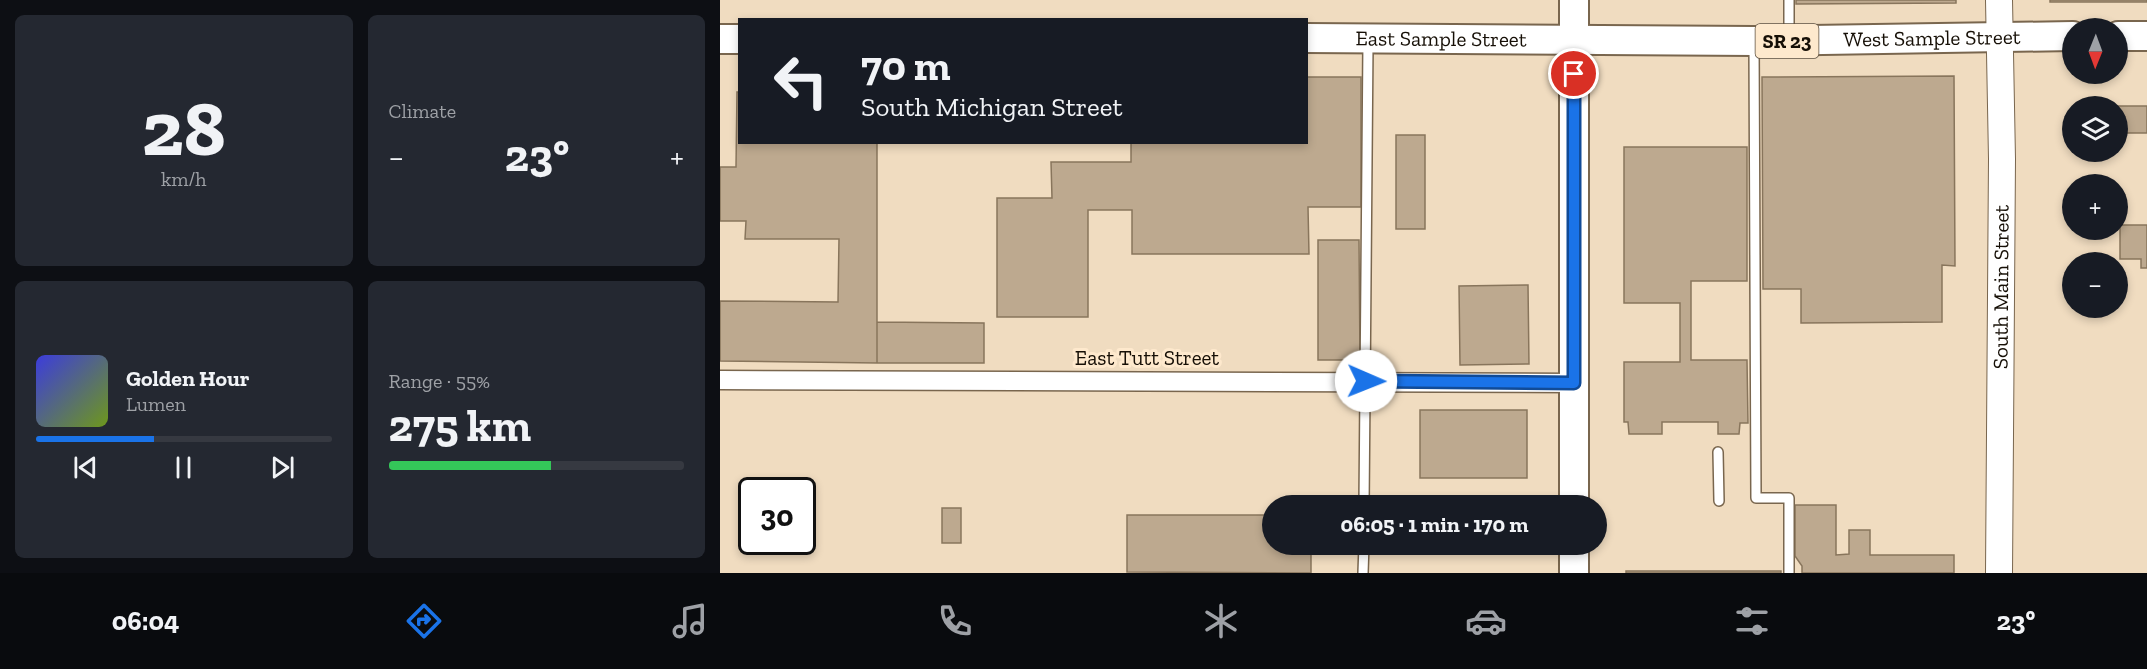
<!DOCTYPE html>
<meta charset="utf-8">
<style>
:root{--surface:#171b24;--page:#242831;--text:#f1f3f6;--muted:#9ea1a6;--line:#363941;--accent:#1a73e8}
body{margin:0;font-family:"Zilla Slab",serif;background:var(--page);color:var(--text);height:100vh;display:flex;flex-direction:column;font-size:22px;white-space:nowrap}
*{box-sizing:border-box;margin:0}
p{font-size:20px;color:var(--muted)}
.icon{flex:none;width:33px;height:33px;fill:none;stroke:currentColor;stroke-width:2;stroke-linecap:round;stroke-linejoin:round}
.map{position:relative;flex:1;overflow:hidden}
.panel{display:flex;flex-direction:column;gap:15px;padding:15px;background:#0d0f14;width:720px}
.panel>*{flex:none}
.banner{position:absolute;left:18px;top:18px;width:570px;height:126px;border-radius:0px;box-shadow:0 3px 9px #0003;background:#171b24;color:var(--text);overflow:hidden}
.needle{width:39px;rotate:181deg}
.tools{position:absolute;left:1342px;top:18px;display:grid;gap:12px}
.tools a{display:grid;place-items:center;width:66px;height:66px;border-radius:50%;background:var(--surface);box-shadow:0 3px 9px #0003;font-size:30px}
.speed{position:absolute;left:18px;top:477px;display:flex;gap:12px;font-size:30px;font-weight:700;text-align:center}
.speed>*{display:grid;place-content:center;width:78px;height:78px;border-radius:50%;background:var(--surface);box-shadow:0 3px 9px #0003;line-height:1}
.speed .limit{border:3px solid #111;border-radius:9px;background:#fff;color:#111}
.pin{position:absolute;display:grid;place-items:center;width:51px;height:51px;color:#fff;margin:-26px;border:3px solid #fff;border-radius:50%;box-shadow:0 2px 6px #0007}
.me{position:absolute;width:66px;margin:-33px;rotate:91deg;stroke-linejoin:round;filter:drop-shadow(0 0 4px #0008)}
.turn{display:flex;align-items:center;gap:21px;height:126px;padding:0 24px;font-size:27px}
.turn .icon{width:78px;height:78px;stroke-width:2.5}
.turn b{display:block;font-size:42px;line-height:51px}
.big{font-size:45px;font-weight:700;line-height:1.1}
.panel .card{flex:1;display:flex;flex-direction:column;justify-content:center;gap:9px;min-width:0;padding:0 21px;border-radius:9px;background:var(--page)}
.panel .dial{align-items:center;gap:0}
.dial b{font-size:78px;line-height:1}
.song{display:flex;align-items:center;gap:18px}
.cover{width:72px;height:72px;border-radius:9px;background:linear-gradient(135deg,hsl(240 70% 55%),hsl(80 70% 35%))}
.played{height:6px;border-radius:3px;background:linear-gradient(90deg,var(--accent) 40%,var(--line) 40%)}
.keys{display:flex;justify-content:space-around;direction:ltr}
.heat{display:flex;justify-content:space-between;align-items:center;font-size:33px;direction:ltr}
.charge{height:9px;border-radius:4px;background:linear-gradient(90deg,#34c759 55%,var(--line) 0)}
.panel .tiles{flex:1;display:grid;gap:15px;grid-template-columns:repeat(2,1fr)}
.trip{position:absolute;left:542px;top:495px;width:345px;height:60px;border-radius:30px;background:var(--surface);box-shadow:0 3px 9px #0003;font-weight:700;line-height:60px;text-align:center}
.dock{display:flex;height:96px;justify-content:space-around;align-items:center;background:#090b0e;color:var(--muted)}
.dock .icon{width:42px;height:42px}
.dock .on{color:var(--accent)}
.dock b{font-size:27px;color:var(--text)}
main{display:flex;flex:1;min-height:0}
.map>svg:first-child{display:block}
.building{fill:#bda98f;stroke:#88755c;stroke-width:1.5}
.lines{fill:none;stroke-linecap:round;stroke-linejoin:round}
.lane-casing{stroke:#79664e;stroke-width:12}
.street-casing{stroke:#79664e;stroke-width:21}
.secondary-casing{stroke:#79664e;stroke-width:28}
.primary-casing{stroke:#79664e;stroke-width:32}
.lane{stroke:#fff;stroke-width:9}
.street{stroke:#fff;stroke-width:18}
.secondary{stroke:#fff;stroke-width:26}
.primary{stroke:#fff;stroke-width:28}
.route-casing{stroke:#114b97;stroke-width:15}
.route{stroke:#1a73e8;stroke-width:10}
.labels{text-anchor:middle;stroke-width:6;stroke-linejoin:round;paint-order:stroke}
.shield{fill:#fee9cd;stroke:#5c5042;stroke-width:1.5}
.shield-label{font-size:20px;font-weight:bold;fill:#160f06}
.street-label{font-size:21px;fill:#160f06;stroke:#fee9cd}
</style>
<main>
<section class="panel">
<div class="tiles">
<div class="card dial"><b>28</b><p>km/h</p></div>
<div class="card"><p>Climate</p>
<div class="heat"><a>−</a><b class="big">23°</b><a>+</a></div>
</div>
<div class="card">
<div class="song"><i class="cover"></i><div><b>Golden Hour</b><p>Lumen</p></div></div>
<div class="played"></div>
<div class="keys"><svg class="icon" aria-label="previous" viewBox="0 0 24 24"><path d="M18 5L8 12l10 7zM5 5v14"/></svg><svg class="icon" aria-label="pause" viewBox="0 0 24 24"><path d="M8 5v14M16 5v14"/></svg><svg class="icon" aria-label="next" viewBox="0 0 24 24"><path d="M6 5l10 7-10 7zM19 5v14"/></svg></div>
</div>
<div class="card"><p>Range · 55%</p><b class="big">275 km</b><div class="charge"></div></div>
</div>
</section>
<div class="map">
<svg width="1427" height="573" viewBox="0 0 1427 573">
<rect width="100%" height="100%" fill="#f0dcc0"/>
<!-- building -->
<path class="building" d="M 1076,0 L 1236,0 L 1236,3 L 1076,4 Z
M 1330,0 L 1427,0 L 1427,2 L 1330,2 Z
M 1234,76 L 1235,266 L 1222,265 L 1222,322 L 1081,323 L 1081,289 L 1043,289 L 1042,77 Z
M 586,77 L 641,77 L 641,207 L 588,207 L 589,254 L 412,254 L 412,210 L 368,210 L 368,317 L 277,317 L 277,198 L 332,198 L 331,162 L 411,162 L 411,142 L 586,142 Z
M 17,92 L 20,92 L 20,142 L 157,142 L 157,363 L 0,361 L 0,301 L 118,302 L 119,239 L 25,239 L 26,221 L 0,221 L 0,167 L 16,167 Z
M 1359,106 L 1427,106 L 1427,133 L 1398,133 L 1398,106 Z
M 676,135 L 705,135 L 705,229 L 676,229 Z
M 904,147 L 1027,147 L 1027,281 L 971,281 L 971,360 L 1027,360 L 1028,423 L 1020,423 L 1019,434 L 998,434 L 998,422 L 942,422 L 942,434 L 909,434 L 908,422 L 904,422 L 904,362 L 960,362 L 960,303 L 904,303 Z
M 1400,225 L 1427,225 L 1427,268 L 1421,268 L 1421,259 L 1400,259 Z
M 598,240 L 639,240 L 640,360 L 598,360 Z
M 808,285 L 809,364 L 740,365 L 739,286 Z
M 157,322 L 264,323 L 264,363 L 157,363 Z
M 700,410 L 807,410 L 807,478 L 700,478 Z
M 1075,505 L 1116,505 L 1116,555 L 1129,554 L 1129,530 L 1150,530 L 1150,555 L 1234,555 L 1234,573 L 1082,573 L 1082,566 L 1075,556 Z
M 222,508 L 241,508 L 241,543 L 222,543 Z
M 407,515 L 552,515 L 552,544 L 591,544 L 591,573 L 407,572 Z
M 906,571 L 1061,571 L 1061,573 L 906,573 Z"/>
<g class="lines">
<!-- lane casing -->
<g class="lane-casing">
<path id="lane" d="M 1069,0 L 1069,37
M 1034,43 L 1036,498 L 1069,498 L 1069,573
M 998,452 L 999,501
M 644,506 L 648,43
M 643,573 L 644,544"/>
</g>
<!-- street casing -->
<g class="street-casing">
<path id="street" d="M 0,380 L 854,383"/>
</g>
<!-- secondary casing -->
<g class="secondary-casing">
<g id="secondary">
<path id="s1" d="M 1279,573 L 1282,159 L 1279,0"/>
</g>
</g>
<!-- primary casing -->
<g class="primary-casing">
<g id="primary">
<path d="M 1398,36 L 1427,36"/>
<path id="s2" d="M 586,38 L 1034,41 L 1353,36"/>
<path d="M 0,39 L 20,39"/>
<path d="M 854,506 L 854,0"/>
<path d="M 854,544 L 854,573"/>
</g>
</g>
<!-- lane -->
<use href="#lane" class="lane"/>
<!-- street -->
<use href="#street" class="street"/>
<!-- secondary -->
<use href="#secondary" class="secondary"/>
<!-- primary -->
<use href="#primary" class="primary"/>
</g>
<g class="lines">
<!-- route casing -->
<g class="route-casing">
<path id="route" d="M 646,381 L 854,383 L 854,74"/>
</g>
<!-- route -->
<use href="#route" class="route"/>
</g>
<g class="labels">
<!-- shield labels -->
<rect class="shield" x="1035.5" y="24" width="63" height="34" rx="4.5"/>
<g class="shield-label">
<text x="1067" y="48">SR 23</text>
</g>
<!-- street labels -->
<g class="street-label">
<text dy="7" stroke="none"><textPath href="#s2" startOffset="626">West Sample Street</textPath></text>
<text dy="7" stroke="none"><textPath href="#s2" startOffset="135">East Sample Street</textPath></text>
<text dy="7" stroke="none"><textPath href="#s1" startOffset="286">South Main Street</textPath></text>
<text x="427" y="365">East Tutt Street</text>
</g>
</g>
</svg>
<div class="tools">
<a><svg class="needle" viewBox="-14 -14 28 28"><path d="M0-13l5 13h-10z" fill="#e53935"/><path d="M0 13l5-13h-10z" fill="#9ea1a6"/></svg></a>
<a><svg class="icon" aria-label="layers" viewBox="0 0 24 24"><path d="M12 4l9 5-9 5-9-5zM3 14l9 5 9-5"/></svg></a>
<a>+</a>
<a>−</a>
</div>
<div class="speed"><div class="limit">30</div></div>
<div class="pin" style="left:854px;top:74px;background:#d93025"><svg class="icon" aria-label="arrive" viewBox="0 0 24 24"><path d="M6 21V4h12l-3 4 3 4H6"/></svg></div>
<svg class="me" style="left:646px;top:381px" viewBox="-20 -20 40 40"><circle r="19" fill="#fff"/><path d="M0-13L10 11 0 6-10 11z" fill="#1a73e8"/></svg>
<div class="trip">06:05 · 1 min · 170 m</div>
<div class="banner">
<div class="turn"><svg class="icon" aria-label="left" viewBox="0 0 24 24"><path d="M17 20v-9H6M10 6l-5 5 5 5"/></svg><div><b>70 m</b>South Michigan Street</div></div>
</div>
</div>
</main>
<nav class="dock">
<b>06:04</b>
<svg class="icon on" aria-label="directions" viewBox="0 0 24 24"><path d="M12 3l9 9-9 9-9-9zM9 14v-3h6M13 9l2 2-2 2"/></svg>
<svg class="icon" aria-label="music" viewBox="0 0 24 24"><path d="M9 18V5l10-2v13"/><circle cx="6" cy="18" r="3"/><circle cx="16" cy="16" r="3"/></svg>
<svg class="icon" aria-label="phone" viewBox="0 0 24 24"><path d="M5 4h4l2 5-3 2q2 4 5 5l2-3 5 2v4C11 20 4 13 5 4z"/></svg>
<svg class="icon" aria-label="climate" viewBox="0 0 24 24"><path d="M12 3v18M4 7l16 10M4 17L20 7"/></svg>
<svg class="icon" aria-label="car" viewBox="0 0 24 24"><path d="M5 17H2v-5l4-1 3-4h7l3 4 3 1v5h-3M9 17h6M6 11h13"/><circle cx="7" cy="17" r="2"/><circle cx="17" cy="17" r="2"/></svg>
<svg class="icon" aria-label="filters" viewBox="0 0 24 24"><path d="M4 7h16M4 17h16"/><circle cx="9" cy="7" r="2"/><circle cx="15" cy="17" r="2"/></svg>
<b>23°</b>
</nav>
